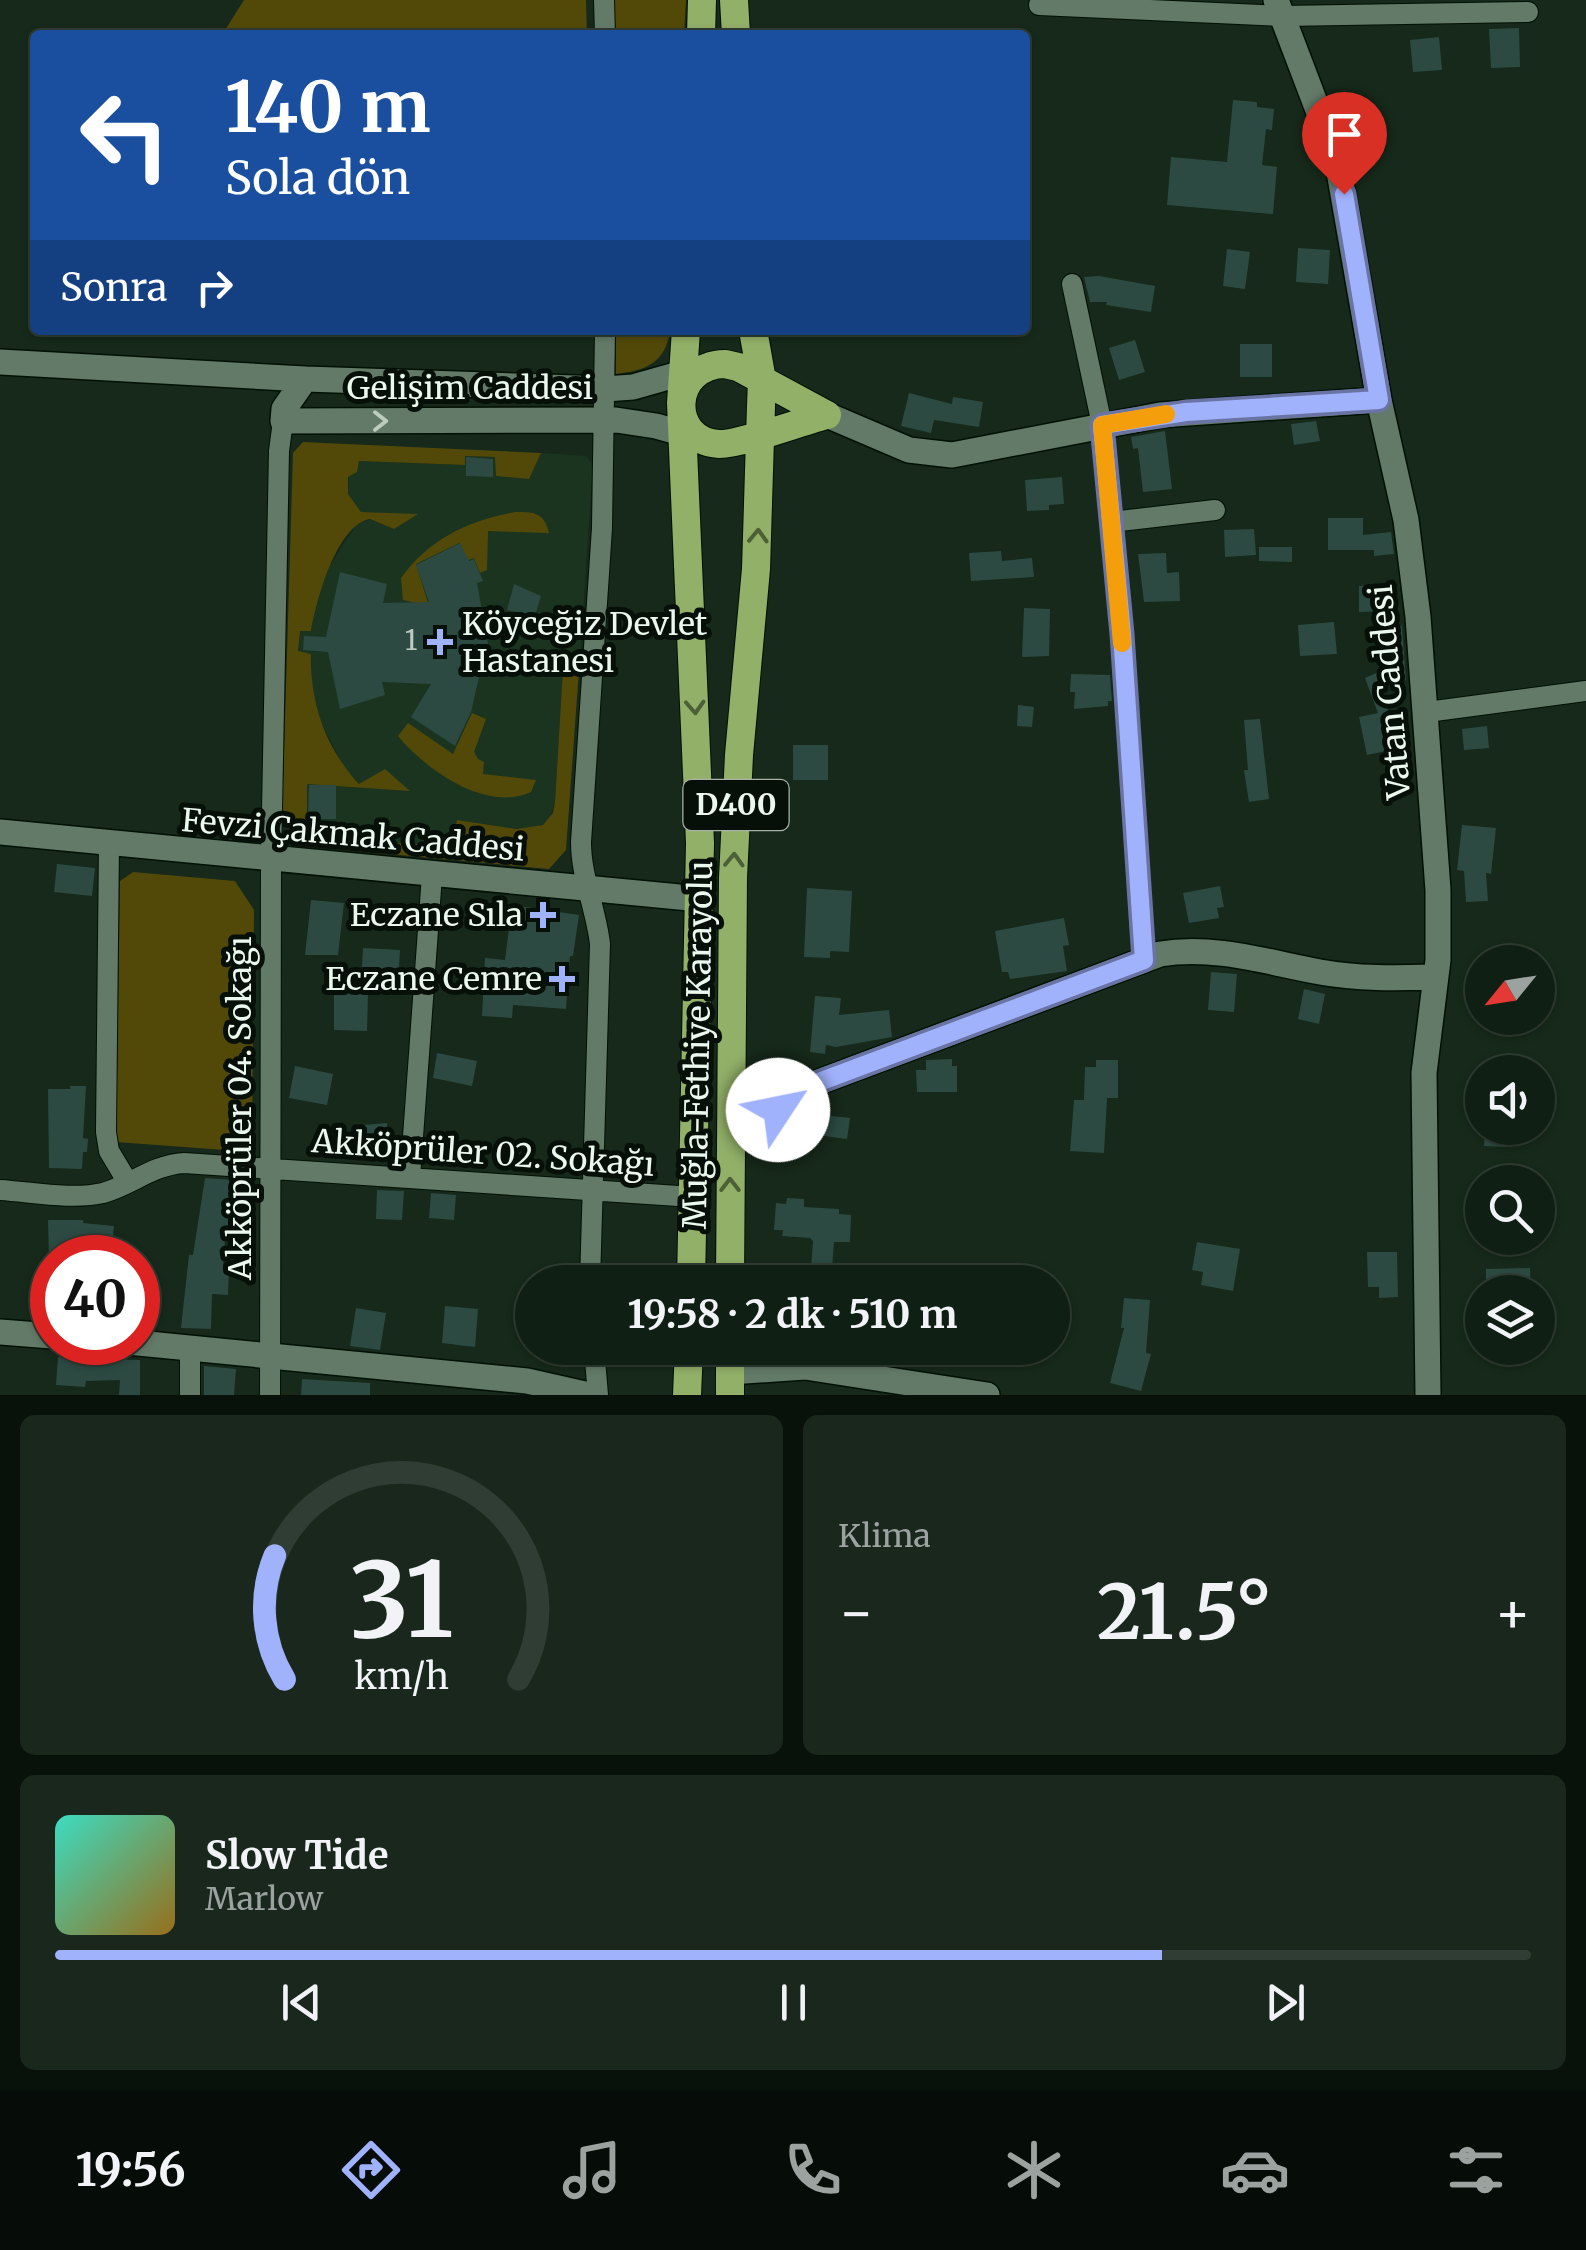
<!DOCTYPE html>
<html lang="tr">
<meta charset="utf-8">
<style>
:root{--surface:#101f14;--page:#19271d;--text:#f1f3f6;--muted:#9ca2a0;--line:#303d34;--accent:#a1b2fd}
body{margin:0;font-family:Merriweather,serif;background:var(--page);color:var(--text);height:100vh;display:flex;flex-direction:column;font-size:38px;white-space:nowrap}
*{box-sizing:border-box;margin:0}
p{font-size:32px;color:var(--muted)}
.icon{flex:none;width:55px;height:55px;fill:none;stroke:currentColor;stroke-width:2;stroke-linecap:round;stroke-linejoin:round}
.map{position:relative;height:1395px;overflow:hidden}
.details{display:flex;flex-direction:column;gap:20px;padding:20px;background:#09110b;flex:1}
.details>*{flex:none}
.banner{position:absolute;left:30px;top:30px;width:1000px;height:305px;border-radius:10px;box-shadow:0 2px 8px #0004,0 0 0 2px var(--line);background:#1a4fa0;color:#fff;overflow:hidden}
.needle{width:65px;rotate:240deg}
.fabs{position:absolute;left:1465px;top:945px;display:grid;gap:20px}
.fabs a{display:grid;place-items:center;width:90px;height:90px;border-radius:50%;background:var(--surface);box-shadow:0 2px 8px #0004,0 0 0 2px var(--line);font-size:50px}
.speed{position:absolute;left:30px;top:1235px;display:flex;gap:20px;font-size:50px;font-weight:700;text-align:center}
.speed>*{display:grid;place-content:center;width:130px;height:130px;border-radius:50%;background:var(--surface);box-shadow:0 2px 8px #0004,0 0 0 2px var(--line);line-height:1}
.speed .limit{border:15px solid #d22;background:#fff;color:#111}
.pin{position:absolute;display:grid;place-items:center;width:85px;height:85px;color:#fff;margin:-102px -42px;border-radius:50% 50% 50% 0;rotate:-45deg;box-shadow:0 0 10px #0007}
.pin .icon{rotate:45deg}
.me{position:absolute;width:110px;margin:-55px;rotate:56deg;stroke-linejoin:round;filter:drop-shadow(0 0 8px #0008)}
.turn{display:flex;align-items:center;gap:35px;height:210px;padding:0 30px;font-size:45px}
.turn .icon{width:130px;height:130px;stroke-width:2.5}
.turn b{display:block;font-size:70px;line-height:85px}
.then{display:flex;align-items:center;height:95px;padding:0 30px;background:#0003;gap:20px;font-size:38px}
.big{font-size:75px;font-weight:700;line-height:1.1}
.details .card{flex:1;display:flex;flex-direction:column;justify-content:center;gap:15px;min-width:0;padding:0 35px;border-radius:15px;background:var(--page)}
.details .dial{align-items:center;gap:0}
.dial svg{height:260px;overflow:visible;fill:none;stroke:var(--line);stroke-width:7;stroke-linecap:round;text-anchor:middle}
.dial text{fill:var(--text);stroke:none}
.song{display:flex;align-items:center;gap:30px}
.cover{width:120px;height:120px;border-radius:15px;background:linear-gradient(135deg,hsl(170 70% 55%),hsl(40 70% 35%))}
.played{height:10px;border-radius:5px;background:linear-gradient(90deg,var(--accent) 75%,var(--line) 75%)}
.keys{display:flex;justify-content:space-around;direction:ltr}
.heat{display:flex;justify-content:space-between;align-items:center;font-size:55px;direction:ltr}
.details .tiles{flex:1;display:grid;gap:20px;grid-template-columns:1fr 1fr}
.card:last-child{grid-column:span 2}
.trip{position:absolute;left:515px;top:1265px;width:555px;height:100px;border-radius:50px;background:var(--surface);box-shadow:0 2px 8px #0004,0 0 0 2px var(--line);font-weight:700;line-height:100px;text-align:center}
.tab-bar{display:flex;height:160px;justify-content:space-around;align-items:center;background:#060c08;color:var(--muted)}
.tab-bar .icon{width:70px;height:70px}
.tab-bar .active{color:var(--accent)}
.tab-bar b{font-size:45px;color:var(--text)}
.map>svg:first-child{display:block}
.built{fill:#1a3420}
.green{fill:#524909}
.building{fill:#2c4a42}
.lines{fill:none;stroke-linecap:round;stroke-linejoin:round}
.minor-casing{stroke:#021105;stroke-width:22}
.tertiary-casing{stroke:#021105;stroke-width:28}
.trunk-casing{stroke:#021105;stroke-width:30}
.minor{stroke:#647a68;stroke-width:20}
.tertiary{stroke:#647a68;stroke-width:25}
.trunk{stroke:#92b068;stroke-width:28}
.oneway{stroke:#bcccbe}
.oneway2{stroke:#4c6038}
.route-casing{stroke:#6974a4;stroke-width:25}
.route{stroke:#a1b2fd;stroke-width:18}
.slow{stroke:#f59e0b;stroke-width:18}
.poi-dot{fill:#a1b2fd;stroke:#070f09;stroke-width:4}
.labels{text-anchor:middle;stroke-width:10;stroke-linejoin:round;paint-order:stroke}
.number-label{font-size:28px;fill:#bbccc2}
.shield{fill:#070f09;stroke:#a7b2a9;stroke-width:2.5}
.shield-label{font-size:30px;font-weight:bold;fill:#ebf8ed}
.street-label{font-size:32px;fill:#ebf8ed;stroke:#070f09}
.poi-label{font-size:32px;fill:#ebf8ed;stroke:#070f09;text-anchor:end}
</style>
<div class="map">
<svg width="1586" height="1395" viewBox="0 0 1586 1395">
<rect width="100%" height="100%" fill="#16291a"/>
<!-- built -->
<path class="built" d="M 541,453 L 586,456 L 593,465 L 579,670 L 563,670 L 555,802 L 549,821 L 536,828 L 517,829 L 458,820 L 454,846 L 347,840 L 336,828 L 306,821 L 307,784 L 359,784 L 342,764 L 320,720 L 312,690 L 311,654 L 298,652 L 300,631 L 311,631 L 316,601 L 329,567 L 356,525 L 370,519 L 394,529 L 416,515 L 361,512 L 348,494 L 349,474 L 359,461 L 464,465 L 465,456 L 496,457 L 529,479 Z"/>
<!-- green -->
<path class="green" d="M 244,0 L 586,0 L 587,35 L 222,35 Z
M 615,0 L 686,0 L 684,35 L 615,35 Z
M 616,330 L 670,330 L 670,332 C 664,364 646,370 616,374 Z
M 303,442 L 541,453 L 529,479 L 496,476 L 495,457 L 465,456 L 465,465 L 359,461 L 357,472 L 348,477 L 348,494 L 361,512 L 418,514 L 394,529 L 370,519 C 336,525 316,602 311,631 L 300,631 L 298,651 L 311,654 C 310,703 325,747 359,784 L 385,769 L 410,791 L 307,784 L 307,821 L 336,822 L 336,828 L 347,828 L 348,840 L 453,846 L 457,820 L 517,829 L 543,825 L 553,813 L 555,802 L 563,669 L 579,670 L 566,850 L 549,869 L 302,846 L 282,820 L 293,453 Z
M 515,512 C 534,512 544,512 549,533 L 488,531 L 487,570 L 480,573 L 474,558 L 468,560 L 459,543 L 416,564 L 429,606 L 403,600 L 401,578 C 429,539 469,520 515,512 Z
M 472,713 L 486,719 L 474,752 L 478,759 L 484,762 L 483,774 L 536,780 L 531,792 C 486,813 425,769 398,736 L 408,723 L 453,754 Z
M 133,872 L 235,881 L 254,910 L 252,1152 L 116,1142 L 120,881 Z"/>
<!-- building -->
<path class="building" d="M 1519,28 L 1520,67 L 1491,68 L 1489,29 Z
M 1439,37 L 1442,70 L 1413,72 L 1410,40 Z
M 1233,100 L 1257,102 L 1257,107 L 1274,109 L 1272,130 L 1266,129 L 1262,165 L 1277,167 L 1273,214 L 1167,205 L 1171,157 L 1227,162 Z
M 1298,248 L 1330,250 L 1328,284 L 1296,282 Z
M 1227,249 L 1250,252 L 1245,289 L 1223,286 Z
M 1099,276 L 1155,286 L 1151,312 L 1106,305 L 1107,302 L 1090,302 L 1084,277 Z
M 1135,340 L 1145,372 L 1119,380 L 1109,348 Z
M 1240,344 L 1272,344 L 1272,377 L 1240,377 Z
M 909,393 L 952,404 L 953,397 L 983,402 L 979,427 L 934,420 L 931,433 L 901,426 Z
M 1316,421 L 1320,441 L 1294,445 L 1291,424 Z
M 1165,431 L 1172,489 L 1143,492 L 1138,448 L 1133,449 L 1131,437 Z
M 466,457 L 493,459 L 493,477 L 466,476 Z
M 1062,477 L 1064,504 L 1049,505 L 1049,510 L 1027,511 L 1025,480 Z
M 1328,518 L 1363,518 L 1363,535 L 1391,532 L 1394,554 L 1374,556 L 1374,550 L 1328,550 Z
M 1254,529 L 1256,555 L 1225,557 L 1224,530 Z
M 460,543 L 469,561 L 474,559 L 483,581 L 477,583 L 491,660 L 483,659 L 471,712 L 455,746 L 411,717 L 431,684 L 382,682 L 385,695 L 340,709 L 328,652 L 303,650 L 304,636 L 326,637 L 340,572 L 387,584 L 383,603 L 429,602 L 416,565 Z
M 1259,547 L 1292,547 L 1292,562 L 1259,561 Z
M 1001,551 L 1002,561 L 1032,558 L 1034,577 L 971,581 L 969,553 Z
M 1166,553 L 1167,573 L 1179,572 L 1180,601 L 1144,602 L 1138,554 Z
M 514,584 L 541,596 L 535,616 L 507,610 Z
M 1386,585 L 1387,611 L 1359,612 L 1359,586 Z
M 1024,608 L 1050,609 L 1049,656 L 1022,657 Z
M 1334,622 L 1337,654 L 1300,656 L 1298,625 Z
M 1402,626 L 1406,680 L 1383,688 L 1396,749 L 1367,755 L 1359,717 L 1378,713 L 1365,678 L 1383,670 L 1379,628 Z
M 1071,674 L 1110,675 L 1112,701 L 1108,701 L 1108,706 L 1074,709 L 1075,692 L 1070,692 Z
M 1018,705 L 1034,707 L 1032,727 L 1017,726 Z
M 1260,719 L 1269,799 L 1249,802 L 1244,770 L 1248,770 L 1244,720 Z
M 1487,726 L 1489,748 L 1464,750 L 1462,729 Z
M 793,745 L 828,745 L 828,780 L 793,780 Z
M 309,785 L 336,785 L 336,819 L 308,819 Z
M 1462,825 L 1496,828 L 1491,874 L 1486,873 L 1488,901 L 1466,902 L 1464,871 L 1457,870 Z
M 57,864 L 95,868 L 92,896 L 54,892 Z
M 1220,886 L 1224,907 L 1217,908 L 1219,918 L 1189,923 L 1183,893 Z
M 807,888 L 852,891 L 849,952 L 830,951 L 830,958 L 804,957 Z
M 311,900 L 344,903 L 338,955 L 305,955 Z
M 512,905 L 579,915 L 573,956 L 570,956 L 566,1009 L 513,1005 L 512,1018 L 482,1016 L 485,958 L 505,960 Z
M 1064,918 L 1069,945 L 1063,946 L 1067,971 L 1010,979 L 1008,972 L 1002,972 L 995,931 Z
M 363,948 L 400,950 L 398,986 L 361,985 Z
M 1211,972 L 1237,974 L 1234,1012 L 1208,1010 Z
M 1304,989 L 1325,994 L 1319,1024 L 1298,1019 Z
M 334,992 L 368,993 L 367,1031 L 334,1030 Z
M 815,996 L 841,998 L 839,1015 L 889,1010 L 892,1037 L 836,1047 L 826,1045 L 825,1054 L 810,1052 Z
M 437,1053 L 477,1061 L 472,1086 L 433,1078 Z
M 952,1059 L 952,1066 L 957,1066 L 957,1092 L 917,1092 L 916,1070 L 926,1070 L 926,1060 Z
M 1096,1060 L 1118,1060 L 1118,1098 L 1107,1098 L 1104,1153 L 1070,1151 L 1074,1100 L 1084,1100 L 1085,1067 L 1096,1067 Z
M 295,1066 L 333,1074 L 327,1105 L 289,1098 Z
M 70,1086 L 86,1086 L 83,1138 L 88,1139 L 87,1152 L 83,1152 L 82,1169 L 49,1168 L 48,1089 L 70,1089 Z
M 812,1114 L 850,1118 L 847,1139 L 810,1134 Z
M 387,1123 L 388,1141 L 364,1144 L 363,1125 Z
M 1485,1128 L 1507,1128 L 1506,1147 L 1484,1146 Z
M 205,1178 L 249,1181 L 246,1208 L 235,1206 L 232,1240 L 225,1240 L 223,1269 L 229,1269 L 228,1295 L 212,1294 L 211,1329 L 181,1328 L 189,1255 L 193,1255 Z
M 377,1190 L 404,1191 L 402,1220 L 376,1219 Z
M 431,1193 L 456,1195 L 454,1220 L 429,1218 Z
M 787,1198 L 804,1199 L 804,1207 L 839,1209 L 839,1214 L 851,1215 L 850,1242 L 834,1242 L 831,1282 L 810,1282 L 813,1241 L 810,1238 L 782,1236 L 783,1230 L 774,1230 L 776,1203 L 786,1204 Z
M 48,1220 L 83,1220 L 83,1223 L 114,1226 L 111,1257 L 49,1258 Z
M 1197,1242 L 1240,1249 L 1233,1291 L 1201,1285 L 1203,1272 L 1192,1270 Z
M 1367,1252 L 1397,1252 L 1398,1297 L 1379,1298 L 1379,1287 L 1368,1287 Z
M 1530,1268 L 1531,1292 L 1486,1292 L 1486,1269 Z
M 1124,1298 L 1150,1300 L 1146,1353 L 1151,1354 L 1141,1391 L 1110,1383 L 1124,1328 L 1121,1328 Z
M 445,1306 L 478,1309 L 475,1347 L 442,1343 Z
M 356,1308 L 386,1313 L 380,1350 L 350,1346 Z
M 58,1357 L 140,1360 L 140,1395 L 119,1395 L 120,1380 L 86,1381 L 85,1387 L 56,1385 Z
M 204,1366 L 236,1369 L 234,1395 L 204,1395 Z
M 302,1379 L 370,1383 L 370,1395 L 301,1395 Z"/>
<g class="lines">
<!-- minor casing -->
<g class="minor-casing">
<path id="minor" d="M 604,0 L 605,35
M 1039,5 L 1283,16 L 1528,12
M 1072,284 L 1102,425 L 1121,634 L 1144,960
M 1111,522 L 1215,510
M 1427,712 L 1586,691
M 109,844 L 106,1132 L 109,1151 L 127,1181
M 410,1178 L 432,875
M 0,1190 C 32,1192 72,1200 103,1193 C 132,1185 152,1165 184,1163 L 693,1197
M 590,1282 L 600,944 C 596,909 581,877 581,842 L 602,528 L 605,330
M 190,1348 L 190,1395
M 594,1348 L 598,1395
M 270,1395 L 271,861 L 279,451 L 283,421"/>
</g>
<!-- tertiary casing -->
<g class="tertiary-casing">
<path id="tertiary" d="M 1276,0 L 1337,160 L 1379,400 L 1406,520 L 1418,617 L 1438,890 L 1438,960 L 1424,1073 L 1428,1395
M 0,362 L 305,379
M 827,415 L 909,450 L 952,455 L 1160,415 L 1379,400
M 699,438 L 656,426 L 616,420 L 283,421 L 284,409 L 305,379 L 605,389 L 633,387 L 700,368
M 0,832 L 700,899
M 731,1129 C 772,1120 784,1100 819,1082 L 1160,954 C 1215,945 1266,962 1320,972 C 1358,979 1396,978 1435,977
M 0,1332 L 52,1336
M 128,1342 L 527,1381 L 589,1395
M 730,1372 L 805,1367 L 987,1395"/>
</g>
<!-- trunk casing -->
<g class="trunk-casing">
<path id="trunk" d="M 734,0 L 736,35
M 701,35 L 702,0
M 686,330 L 681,403 L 700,843 L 691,1282
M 725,364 L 738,367 L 827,415 C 803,421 739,445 719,444 C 667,441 669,365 725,364 Z
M 730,1282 L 733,878 L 739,755 L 756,569 L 761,406 L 762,380 L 753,330
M 687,1395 L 689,1348
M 730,1395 L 730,1348"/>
</g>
<!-- minor -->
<use href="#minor" class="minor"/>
<!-- tertiary -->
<use href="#tertiary" class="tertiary"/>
<!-- trunk -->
<use href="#trunk" class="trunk"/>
</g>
<!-- one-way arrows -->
<defs><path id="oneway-chevron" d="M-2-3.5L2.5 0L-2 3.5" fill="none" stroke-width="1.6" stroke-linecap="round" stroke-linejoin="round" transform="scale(2.5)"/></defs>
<use class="oneway" href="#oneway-chevron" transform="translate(380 421)"/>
<g class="oneway2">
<use href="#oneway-chevron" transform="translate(758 536) rotate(-88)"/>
<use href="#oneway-chevron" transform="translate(695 707) rotate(87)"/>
<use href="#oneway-chevron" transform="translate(734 860) rotate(-88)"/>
<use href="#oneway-chevron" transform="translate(730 1185) rotate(-90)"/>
</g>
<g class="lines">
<!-- route casing -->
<g class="route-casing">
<path id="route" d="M 778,1110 L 800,1092 L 819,1082 L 1144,960 L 1122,634 L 1102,425 L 1186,412 L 1379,400 L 1344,194"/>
</g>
<!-- route -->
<use href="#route" class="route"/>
<!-- slow -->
<path class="slow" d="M 1122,643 L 1102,425 L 1166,414"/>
</g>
<!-- markers -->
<g class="poi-dot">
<path d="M435 627h10v10h10v10h-10v10h-10v-10h-10v-10h10z"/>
<path d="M538 900h10v10h10v10h-10v10h-10v-10h-10v-10h10z"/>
<path d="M557 964h10v10h10v10h-10v10h-10v-10h-10v-10h10z"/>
</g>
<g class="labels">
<!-- number labels -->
<g class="number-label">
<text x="411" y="650">1</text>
</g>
<!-- shield labels -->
<rect class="shield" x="683.5" y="780" width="105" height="50" rx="8"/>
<g class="shield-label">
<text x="736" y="815">D400</text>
</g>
<!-- street labels -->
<g class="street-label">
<text x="470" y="399">Gelişim Caddesi</text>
<text transform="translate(1390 692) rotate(-95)" y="11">Vatan Caddesi</text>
<text transform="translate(353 835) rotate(5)" y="11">Fevzi Çakmak Caddesi</text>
<text transform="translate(698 1045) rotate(-89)" y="11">Muğla-Fethiye Karayolu</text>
<text transform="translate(240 1108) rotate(-90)" y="11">Akköprüler 04. Sokağı</text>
<text transform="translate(483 1153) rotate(4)" y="11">Akköprüler 02. Sokağı</text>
</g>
<!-- poi labels -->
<g class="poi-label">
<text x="462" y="635" text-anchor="start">Köyceğiz Devlet<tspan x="462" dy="37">Hastanesi</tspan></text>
<text x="523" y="926">Eczane Sıla</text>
<text x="542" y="990">Eczane Cemre</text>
</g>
</g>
</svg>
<div class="fabs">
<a><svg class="needle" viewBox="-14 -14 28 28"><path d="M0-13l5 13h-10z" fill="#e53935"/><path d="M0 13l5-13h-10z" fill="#9ca2a0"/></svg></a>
<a><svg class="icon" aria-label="sound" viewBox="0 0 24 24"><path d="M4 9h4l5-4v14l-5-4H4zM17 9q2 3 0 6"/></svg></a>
<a><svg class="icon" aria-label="search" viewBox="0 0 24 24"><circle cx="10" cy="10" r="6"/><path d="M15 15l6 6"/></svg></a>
<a><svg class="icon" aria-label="layers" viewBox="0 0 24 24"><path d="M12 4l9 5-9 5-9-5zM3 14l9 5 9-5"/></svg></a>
</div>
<div class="speed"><div class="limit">40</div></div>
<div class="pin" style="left:1344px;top:194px;background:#d93025"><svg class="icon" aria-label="arrive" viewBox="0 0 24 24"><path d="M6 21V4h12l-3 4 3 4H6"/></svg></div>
<svg class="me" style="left:778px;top:1110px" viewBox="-20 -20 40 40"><circle r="19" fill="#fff"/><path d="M0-13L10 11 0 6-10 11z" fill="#a1b2fd"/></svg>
<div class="trip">19:58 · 2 dk · 510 m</div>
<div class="banner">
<div class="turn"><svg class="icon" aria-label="left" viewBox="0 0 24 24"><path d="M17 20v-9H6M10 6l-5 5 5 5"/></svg><div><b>140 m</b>Sola dön</div></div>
<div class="then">Sonra<svg class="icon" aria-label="right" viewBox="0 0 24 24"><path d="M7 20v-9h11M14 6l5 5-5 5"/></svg></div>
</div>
</div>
<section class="details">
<div class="tiles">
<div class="card dial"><svg viewBox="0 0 100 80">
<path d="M14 69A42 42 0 1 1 86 69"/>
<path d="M14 69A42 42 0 0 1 11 31" stroke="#a1b2fd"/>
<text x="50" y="56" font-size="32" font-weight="700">31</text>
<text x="50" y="72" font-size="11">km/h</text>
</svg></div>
<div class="card"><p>Klima</p>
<div class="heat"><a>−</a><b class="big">21.5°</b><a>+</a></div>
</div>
<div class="card">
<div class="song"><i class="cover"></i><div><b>Slow Tide</b><p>Marlow</p></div></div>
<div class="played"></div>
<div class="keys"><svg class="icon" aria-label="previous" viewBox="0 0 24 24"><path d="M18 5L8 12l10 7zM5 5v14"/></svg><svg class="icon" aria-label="pause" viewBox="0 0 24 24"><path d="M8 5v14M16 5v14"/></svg><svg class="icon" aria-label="next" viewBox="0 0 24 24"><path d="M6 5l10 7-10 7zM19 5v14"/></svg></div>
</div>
</div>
</section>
<nav class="tab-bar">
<b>19:56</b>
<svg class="icon active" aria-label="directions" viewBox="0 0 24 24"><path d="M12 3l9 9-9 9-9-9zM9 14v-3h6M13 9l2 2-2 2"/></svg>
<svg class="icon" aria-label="music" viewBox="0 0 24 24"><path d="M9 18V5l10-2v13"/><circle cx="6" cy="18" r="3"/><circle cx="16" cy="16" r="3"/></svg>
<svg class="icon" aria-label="phone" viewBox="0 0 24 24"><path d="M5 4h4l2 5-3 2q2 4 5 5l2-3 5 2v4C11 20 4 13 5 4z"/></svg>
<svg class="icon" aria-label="climate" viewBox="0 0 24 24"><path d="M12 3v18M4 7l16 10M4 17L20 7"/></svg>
<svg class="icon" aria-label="car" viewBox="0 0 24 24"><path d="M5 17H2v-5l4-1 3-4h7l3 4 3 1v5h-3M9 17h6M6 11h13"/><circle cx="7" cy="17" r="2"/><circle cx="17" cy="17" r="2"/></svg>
<svg class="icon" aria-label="filters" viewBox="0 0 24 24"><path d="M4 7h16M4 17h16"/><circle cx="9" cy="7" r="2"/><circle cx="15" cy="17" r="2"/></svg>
</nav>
